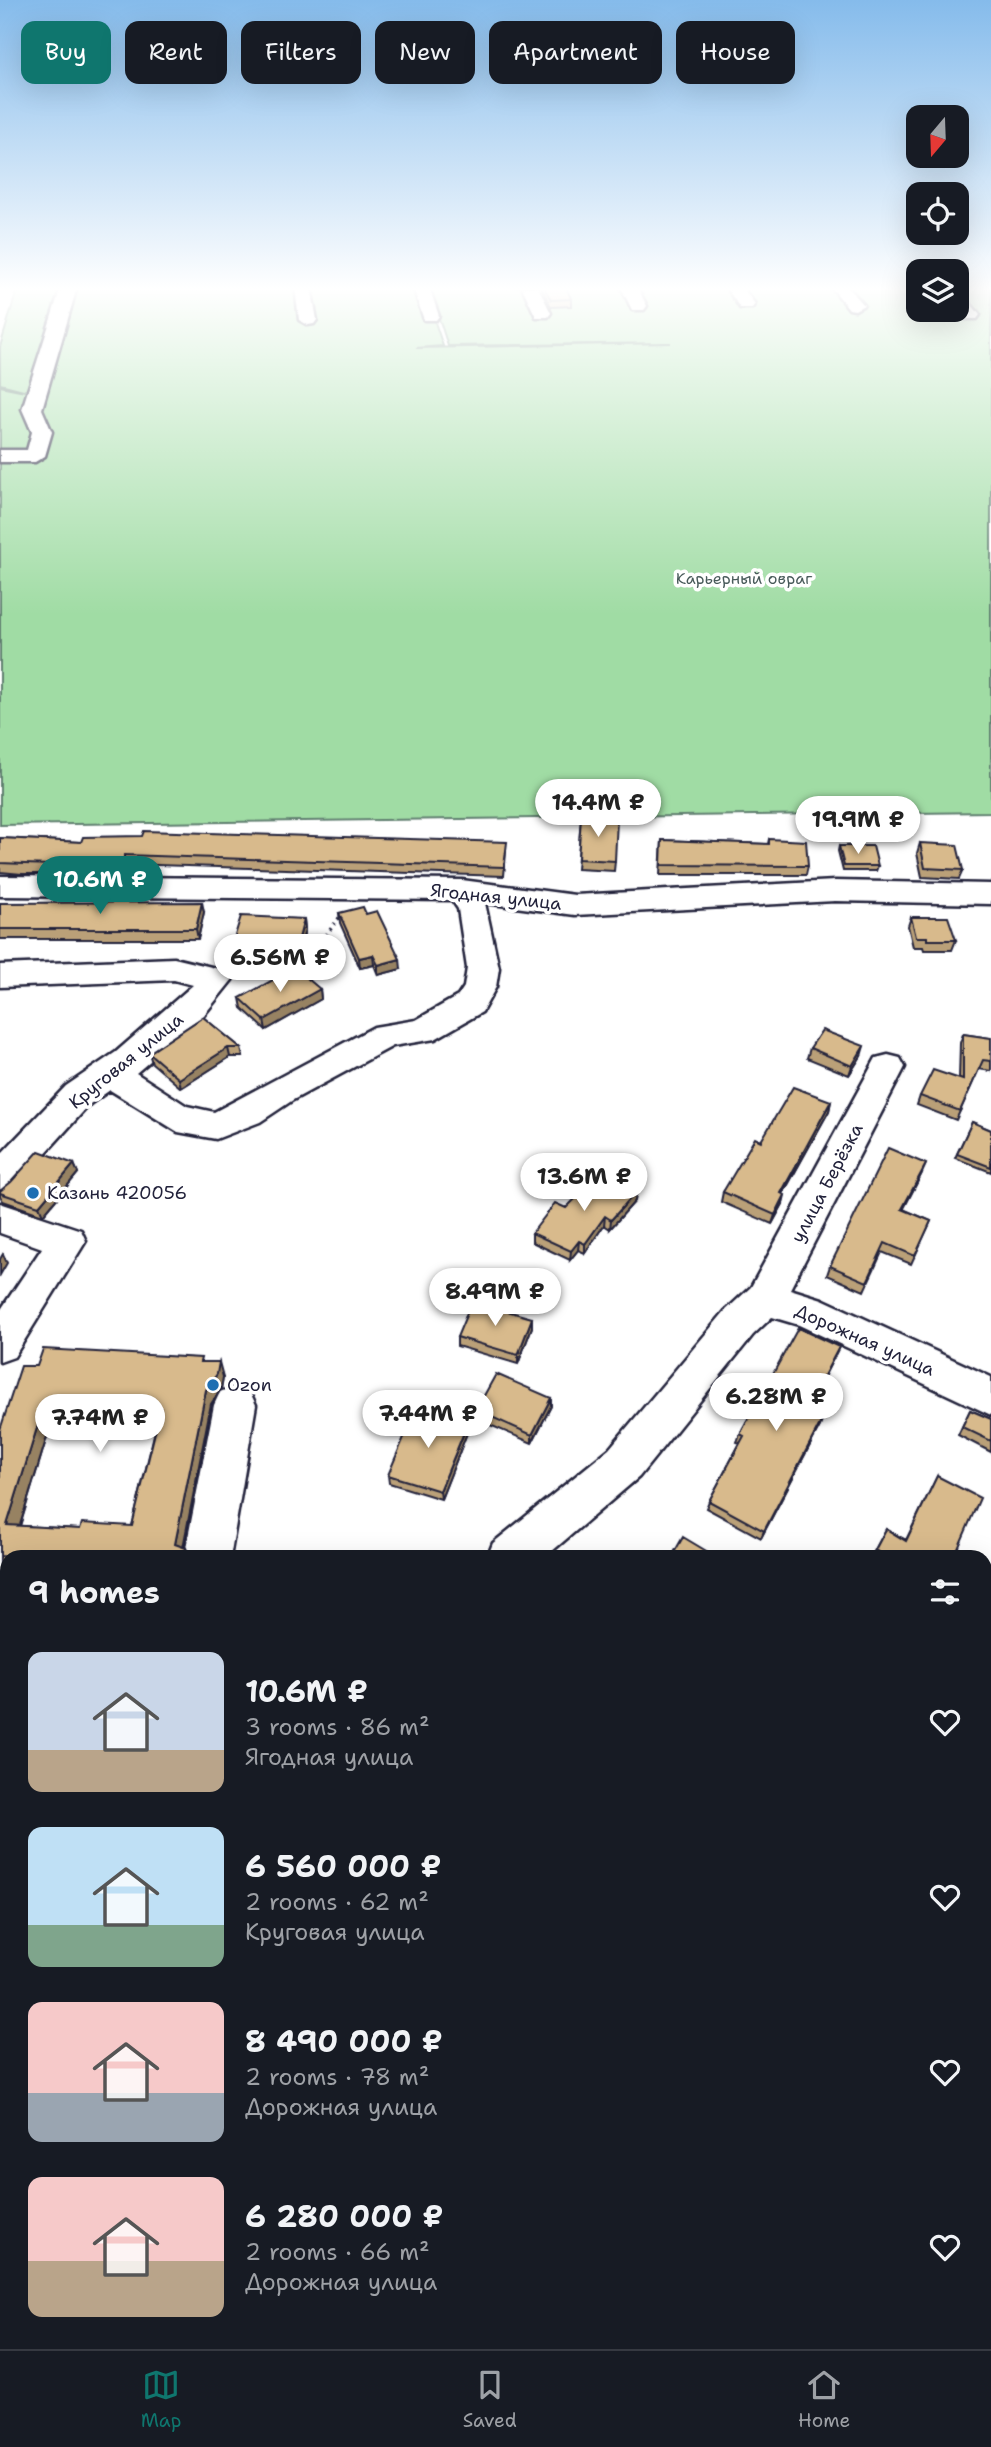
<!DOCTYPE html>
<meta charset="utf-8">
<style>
body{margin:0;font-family:"Shantell Sans",sans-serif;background:#20242c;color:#f1f3f6;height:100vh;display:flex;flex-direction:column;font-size:26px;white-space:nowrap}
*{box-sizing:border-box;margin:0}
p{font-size:23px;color:#9ea1a6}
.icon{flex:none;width:38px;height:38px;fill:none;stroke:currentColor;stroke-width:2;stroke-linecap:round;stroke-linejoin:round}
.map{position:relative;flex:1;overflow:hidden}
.sheet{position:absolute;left:0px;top:1550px;width:992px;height:800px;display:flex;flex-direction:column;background:#171b24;border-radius:21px 21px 0 0;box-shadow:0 7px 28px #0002}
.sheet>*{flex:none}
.banner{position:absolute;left:21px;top:21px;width:950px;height:63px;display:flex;gap:14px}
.needle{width:46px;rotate:199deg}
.tools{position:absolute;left:906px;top:105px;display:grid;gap:14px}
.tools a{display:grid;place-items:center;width:63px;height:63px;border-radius:14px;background:#171b24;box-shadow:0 7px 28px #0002;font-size:35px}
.price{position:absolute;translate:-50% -60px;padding:0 16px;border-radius:24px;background:#fff;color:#222;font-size:23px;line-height:46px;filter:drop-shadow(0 2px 4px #0008)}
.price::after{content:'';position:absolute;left:50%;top:42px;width:21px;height:16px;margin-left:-10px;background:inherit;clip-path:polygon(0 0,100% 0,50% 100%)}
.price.active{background:#0f766e;color:#fff}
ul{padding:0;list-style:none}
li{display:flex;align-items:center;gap:21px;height:175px;padding:0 28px}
li span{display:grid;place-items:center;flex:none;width:196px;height:140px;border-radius:14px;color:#555}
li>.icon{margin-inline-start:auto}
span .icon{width:84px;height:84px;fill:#fffc;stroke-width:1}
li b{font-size:30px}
h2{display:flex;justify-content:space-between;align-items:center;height:84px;padding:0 28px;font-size:30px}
.tag{padding:0 24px;border-radius:14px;background:#171b24;box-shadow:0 7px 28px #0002;font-size:24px;line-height:63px}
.tag.active{background:#0f766e;color:#fff}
.dock{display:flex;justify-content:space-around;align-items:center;height:98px;border-top:2px solid #363941;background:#171b24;font-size:19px;color:#9ea1a6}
.dock a{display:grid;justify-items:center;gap:4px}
.dock .active{color:#0f766e}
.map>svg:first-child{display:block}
.green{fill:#a0dca4;stroke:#617f70;stroke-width:2}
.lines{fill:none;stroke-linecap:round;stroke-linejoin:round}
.minor-casing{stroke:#22223b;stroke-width:5}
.path{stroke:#22223b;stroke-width:3.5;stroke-dasharray:2 4.5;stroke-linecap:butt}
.minor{fill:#fff;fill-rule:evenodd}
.wall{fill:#baa078;stroke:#22223b;stroke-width:2;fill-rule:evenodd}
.shaded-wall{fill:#978262;stroke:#22223b;stroke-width:2}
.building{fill:#d8ba8c;stroke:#22223b;stroke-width:2;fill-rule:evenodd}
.poi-dot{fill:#1f6fb2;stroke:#fff;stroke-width:2.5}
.labels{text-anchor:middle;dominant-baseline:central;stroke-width:7;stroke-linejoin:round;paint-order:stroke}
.far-park-label{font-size:16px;fill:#485a5a;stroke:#fff}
.street-label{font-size:18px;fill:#22223b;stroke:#fff}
.poi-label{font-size:18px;fill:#22223b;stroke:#fff;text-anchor:start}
</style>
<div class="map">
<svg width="991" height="2349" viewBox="0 0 991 2349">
<rect width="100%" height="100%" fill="#fff"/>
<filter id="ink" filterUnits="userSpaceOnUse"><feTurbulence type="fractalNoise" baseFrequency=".0143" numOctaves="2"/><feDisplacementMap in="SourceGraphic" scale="14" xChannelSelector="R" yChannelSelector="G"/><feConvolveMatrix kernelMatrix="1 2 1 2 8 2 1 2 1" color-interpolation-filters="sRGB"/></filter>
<g filter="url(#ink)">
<path class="green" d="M18 287H423L443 346 416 348 671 343 448 346 429 287H919V310H957V287H991V812L0 825V386L35 393 0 384V347Z
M7 1790V2343H985V2332L991 2336V2349H0V1791Z"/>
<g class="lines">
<defs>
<path id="minor" d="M61 287H77L42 409 52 432 45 456 35 462H0V450H27L32 432 22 409Z
M295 287H311L317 320 314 324 308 325 299 320Z
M413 287H429L439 316 436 320H424Z
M522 287H538L551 313 548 317H536Z
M621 287H637L647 306 644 310H632Z
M726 287H742L755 304 752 308H740Z
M831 287H848L864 305 855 310 849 309Z
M957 295C966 297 974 307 980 315L977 319H965L957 310Z
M0 876 462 880 575 895 835 881 991 884V904L835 901 575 915 485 903 499 968 496 987 482 1012 435 1039 393 1046 293 1100 260 1122 216 1139 178 1132 110 1090 90 1104 13 1189 0 1193V1155L66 1086 116 1052 193 985 174 980 0 987V965L174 958 228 971 233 979 204 1015 136 1073 187 1106 214 1112 374 1027 416 1020 458 996 464 987 467 968 458 909 452 900 0 896Z
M888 1055 900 1058 905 1067 790 1289 822 1299 991 1377V1415L799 1325 772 1317 753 1335 639 1477 544 1558H487L493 1543 609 1449 725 1311 751 1287 876 1058Z
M0 1203 81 1230 86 1241 14 1357 0 1362V1311L42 1248 0 1233Z
M235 1386 250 1392 256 1405 230 1558H184L214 1405 220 1392Z
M991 1582V1641L985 1643V1585Z
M7 1600V1646L0 1647V1601Z
M0 1676H7V1724H0Z
M985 2250 991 2253V2316L985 2313Z
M575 2343H638V2349H574Z"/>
</defs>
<use href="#minor" class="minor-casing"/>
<path class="path" d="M242 974 301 962 311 955 342 914"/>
<use href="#minor" class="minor"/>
</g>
<path class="wall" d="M541 287H566L571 299V306L551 307Z
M581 818 615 861 614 871 577 869Z
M0 838 81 842 506 852 504 876 126 864V869L54 871 53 874H22L0 872Z
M769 839 808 866 806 875H660L662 840 768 844Z
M920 843 963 870 959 879 922 877 917 853Z
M839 846 878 866 876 871H843L838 851Z
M0 903 204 912 198 939H0Z
M339 913 366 914 401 969 378 975 374 965 360 968 340 923Z
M911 917 956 940 952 950H924L923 947H913L908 926Z
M304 919 305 929 299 955 235 952 233 942Z
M320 989 321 999 266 1030 242 1008 240 998Z
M203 1017 241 1048 243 1057H230L181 1088 152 1063 149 1053Z
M963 1034 991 1038V1071L979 1069 956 1120 917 1105 920 1096 959 1079 960 1043Z
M810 1048 861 1056 849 1075 807 1058Z
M831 1101 829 1111 783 1194V1204L772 1224 721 1202 723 1192 761 1141Z
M972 1122 991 1130V1172L955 1158Z
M74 1164 78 1173 43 1215 3 1201 0 1196V1191Z
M922 1173 903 1209 931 1221 911 1264 882 1252 864 1291 827 1275 830 1266Z
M636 1192 635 1201 610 1229 604 1225 585 1253 578 1250 570 1260 532 1242V1233L566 1208Z
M532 1318V1327L518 1364 457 1346V1337Z
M835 1355 807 1410 823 1418 820 1426 761 1538 706 1508 709 1501 740 1443 737 1442 740 1434Z
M203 1362 223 1377 221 1389 211 1404 184 1547 186 1548 190 1558H7V1569L0 1568V1430L37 1366ZM53 1417 157 1422 132 1526 80 1529 20 1526Z
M551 1398V1406L532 1443 476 1419V1410Z
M970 1410 991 1419V1452L958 1435Z
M467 1433 441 1499 389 1483 388 1475Z
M937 1476 954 1558 871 1557 886 1529 906 1540Z
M991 1739V1896L985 1892V1755Z
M985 1934 991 1938V1995L985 1991Z"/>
<path class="shaded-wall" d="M51 862 54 871 53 874 50 865Z
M202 902 204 912 198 939 196 929Z
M304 919 305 929 299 955 297 946Z
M373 955 374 965 360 968 359 958Z
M400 959 401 969 378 975V965Z
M320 989 321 999 266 1030 264 1020Z
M864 1046 861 1056 849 1075 852 1066Z
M228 1048 230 1057 181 1088 179 1079Z
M831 1101 829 1111 778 1202 781 1193Z
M74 1164 78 1173 43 1215 39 1206Z
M926 1164 922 1173 899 1218 902 1209Z
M636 1192 635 1201 610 1229 611 1220Z
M785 1195 783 1204 772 1224 775 1215Z
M605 1216 604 1225 585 1253V1244Z
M579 1241 578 1250 570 1260 571 1251Z
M3 1254 7 1263 0 1275V1259Z
M532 1318V1327L518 1364V1355Z
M839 1347 835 1355 803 1418 806 1410Z
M219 1362 223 1377 221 1389 211 1404 181 1558 175 1544 206 1390Z
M551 1398V1406L532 1443V1435Z
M45 1402 53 1417 16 1538 7 1525Z
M823 1418 820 1426 761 1538 764 1531Z
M467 1425V1433L441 1499 440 1491Z
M186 1548 190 1558H184Z
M7 1965V1971L0 1975V1968Z
M7 2203V2222L1 2221Z"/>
<path class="building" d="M544 287H566L571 299 551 300Z
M581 818 617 819 615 861 578 859Z
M144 831 507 842 504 867 124 855V860L51 862 50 865 0 863V838L81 842 83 837 142 836Z
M769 839 806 841 808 866 661 865 662 840 769 844Z
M920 843 957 845 963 870 925 868Z
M839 846H873L878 866H844Z
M202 902 196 929H0V903Z
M363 907 366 914 377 911 400 959 378 965 373 955 359 958 339 913Z
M241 916 304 919 297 946 233 942Z
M911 917H948L956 940H927V937H916Z
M295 968 320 989 264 1020 240 998Z
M203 1017 241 1048H228L179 1079 149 1053Z
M822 1030 864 1046 852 1066 810 1048Z
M963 1034 991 1038V1061L983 1060 960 1111 920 1096 933 1070 963 1080Z
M793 1087 831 1101 781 1193 785 1195 775 1215 723 1192 755 1138 761 1141Z
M972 1122 991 1130V1167L957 1154Z
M888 1148 926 1164 902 1209 931 1221 915 1256 885 1243 867 1282 830 1266Z
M39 1151 74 1164 39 1206 0 1193V1191L11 1182Z
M600 1174 636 1192 611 1220 605 1216 585 1244 579 1241 571 1251 532 1233 555 1203 566 1208Z
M472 1301 532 1318 518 1355 457 1337Z
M798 1328 839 1347 806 1410 823 1418 764 1531 709 1501 744 1436 740 1434Z
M43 1349 201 1358 200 1362H219L217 1374 206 1390 175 1544 186 1548 184 1558H123L46 1552 45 1558 0 1556V1430L21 1366H37ZM45 1402 161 1408 132 1526 82 1523 80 1529 7 1525Z
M496 1374 551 1398 532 1435 476 1410Z
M416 1409 467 1425 440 1491 388 1475Z
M970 1410 991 1419V1441L962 1427Z
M937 1476 980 1498 954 1558H888L875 1550 886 1529 906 1541Z
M683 1537 718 1558H671Z
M991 1749V1888L985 1884V1791L989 1780 985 1778V1766Z
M7 1858V1965L0 1968V1861Z
M985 1934 991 1938V1987L987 1984 985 1988Z
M0 2160 7 2162V2203L1 2221Z
M881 2343H910L908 2349H889Z"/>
</g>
<linearGradient id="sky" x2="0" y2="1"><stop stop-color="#85bbeb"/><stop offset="0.47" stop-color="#fff"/><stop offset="1" stop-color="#fff" stop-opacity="0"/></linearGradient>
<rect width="991" height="615" fill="url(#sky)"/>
<g class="poi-dot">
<circle cx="33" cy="1193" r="7"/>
<circle cx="213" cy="1385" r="7"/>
</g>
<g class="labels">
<g class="far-park-label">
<text x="744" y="578">Карьерный овраг</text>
</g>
<g class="street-label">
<text transform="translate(496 897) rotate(6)">Ягодная улица</text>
<text transform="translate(126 1061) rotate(-39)">Круговая улица</text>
<text transform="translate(827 1183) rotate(-62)">улица Берёзка</text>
<text transform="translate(865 1340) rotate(24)">Дорожная улица</text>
</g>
<g class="poi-label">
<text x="47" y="1193">Казань 420056</text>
<text x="227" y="1385">Ozon</text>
</g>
</g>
</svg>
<div class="tools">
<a><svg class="needle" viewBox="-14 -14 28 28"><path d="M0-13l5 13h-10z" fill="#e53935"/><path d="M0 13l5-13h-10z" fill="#9ea1a6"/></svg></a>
<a><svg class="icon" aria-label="locate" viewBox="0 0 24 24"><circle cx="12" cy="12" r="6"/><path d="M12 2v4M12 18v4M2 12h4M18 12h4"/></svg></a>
<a><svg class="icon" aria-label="layers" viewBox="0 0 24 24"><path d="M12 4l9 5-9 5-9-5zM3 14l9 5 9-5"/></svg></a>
</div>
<b class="price" style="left:598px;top:839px">14.4M ₽</b>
<b class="price" style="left:858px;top:856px">19.9M ₽</b>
<b class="price active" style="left:100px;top:916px">10.6M ₽</b>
<b class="price" style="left:280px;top:994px">6.56M ₽</b>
<b class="price" style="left:584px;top:1213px">13.6M ₽</b>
<b class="price" style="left:495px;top:1328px">8.49M ₽</b>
<b class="price" style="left:776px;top:1433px">6.28M ₽</b>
<b class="price" style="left:428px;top:1450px">7.44M ₽</b>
<b class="price" style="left:100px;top:1454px">7.74M ₽</b>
<div class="banner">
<a class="tag active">Buy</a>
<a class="tag">Rent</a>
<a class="tag">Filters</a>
<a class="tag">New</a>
<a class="tag">Apartment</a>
<a class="tag">House</a>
</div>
<section class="sheet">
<h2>9 homes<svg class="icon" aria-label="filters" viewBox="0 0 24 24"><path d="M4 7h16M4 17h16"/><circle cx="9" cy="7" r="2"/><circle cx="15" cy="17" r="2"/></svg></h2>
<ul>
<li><span style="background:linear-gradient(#c9d6e8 70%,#b9a48a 0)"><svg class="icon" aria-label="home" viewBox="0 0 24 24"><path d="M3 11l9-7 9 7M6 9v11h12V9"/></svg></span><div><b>10.6M ₽</b><p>3 rooms · 86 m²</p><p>Ягодная улица</p></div><svg class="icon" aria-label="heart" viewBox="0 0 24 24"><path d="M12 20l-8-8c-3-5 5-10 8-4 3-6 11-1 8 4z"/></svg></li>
<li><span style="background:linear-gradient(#bfe0f5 70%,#7fa58c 0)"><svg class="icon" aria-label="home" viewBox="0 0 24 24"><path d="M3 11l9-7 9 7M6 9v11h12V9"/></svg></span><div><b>6 560 000 ₽</b><p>2 rooms · 62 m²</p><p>Круговая улица</p></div><svg class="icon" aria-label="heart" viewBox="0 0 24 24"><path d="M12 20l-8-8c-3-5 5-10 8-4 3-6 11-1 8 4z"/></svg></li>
<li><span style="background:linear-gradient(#f6c9c9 65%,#9aa5b1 0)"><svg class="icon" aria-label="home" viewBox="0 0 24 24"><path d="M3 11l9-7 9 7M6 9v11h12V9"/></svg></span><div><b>8 490 000 ₽</b><p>2 rooms · 78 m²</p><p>Дорожная улица</p></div><svg class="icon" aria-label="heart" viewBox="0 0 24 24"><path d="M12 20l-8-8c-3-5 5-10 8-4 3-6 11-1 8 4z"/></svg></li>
<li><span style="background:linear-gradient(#f6c9c9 60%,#b9a48a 0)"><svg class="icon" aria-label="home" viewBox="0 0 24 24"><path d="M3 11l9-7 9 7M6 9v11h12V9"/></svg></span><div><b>6 280 000 ₽</b><p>2 rooms · 66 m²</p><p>Дорожная улица</p></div><svg class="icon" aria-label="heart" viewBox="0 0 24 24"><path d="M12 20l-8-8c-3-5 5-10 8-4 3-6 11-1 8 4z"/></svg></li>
</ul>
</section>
</div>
<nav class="dock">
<a class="active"><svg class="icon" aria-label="map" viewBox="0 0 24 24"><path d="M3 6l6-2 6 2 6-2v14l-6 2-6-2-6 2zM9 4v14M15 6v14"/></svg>Map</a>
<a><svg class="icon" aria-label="saved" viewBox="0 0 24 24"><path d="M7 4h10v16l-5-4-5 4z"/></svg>Saved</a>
<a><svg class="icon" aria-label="home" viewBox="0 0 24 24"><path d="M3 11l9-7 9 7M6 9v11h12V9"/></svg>Home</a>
</nav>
